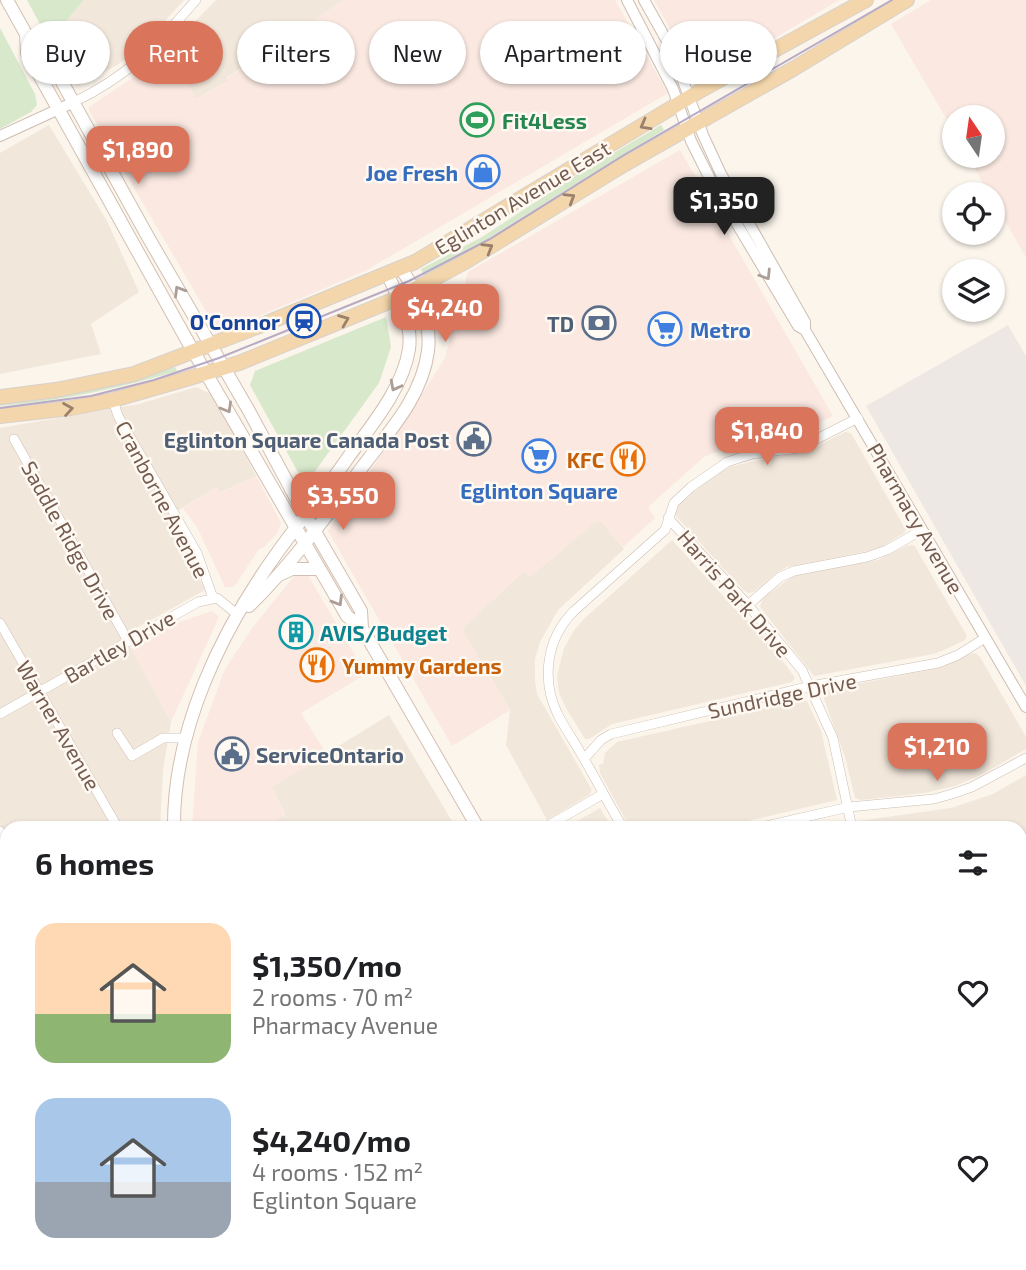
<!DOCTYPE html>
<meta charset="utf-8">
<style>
body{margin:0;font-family:"Exo 2",sans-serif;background:#f6f6f6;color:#202124;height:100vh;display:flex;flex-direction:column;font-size:26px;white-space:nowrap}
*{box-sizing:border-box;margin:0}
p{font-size:23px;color:#757577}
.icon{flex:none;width:38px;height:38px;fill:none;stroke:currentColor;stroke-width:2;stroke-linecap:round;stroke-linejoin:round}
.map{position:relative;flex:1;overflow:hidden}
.sheet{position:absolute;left:0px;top:821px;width:1027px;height:450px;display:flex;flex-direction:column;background:#fff;border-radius:21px 21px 0 0;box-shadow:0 2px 5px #0004}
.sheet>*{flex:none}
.top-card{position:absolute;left:21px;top:21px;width:985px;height:63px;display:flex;gap:14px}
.needle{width:46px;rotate:347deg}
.controls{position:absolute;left:942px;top:105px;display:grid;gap:14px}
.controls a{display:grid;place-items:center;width:63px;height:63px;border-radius:50%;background:#fff;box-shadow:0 2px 5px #0004;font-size:35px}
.price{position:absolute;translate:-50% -60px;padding:0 16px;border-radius:14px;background:#da755c;color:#fff;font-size:23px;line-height:46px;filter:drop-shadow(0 2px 4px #0008)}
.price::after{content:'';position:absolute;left:50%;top:42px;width:21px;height:16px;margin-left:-10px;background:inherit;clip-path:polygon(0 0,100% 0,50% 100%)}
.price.current{background:#222;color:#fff}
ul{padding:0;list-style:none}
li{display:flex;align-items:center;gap:21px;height:175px;padding:0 35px}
li span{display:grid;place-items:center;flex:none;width:196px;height:140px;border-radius:21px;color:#555}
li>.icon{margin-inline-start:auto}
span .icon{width:84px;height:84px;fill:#fffc;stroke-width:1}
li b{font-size:30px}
h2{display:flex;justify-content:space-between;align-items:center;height:84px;padding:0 35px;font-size:30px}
.pill{padding:0 24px;border-radius:32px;background:#fff;box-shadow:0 2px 5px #0004;font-size:24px;line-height:63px}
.pill.current{background:#da755c;color:#fff}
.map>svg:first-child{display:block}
.residential{fill:#f2e7db}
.commercial{fill:#fae8e1}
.industrial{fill:#ede8e4}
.green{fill:#d8e8cb}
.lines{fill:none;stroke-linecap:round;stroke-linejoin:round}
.minor-casing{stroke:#cdbdb2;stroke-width:10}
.tertiary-casing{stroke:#cdbdb2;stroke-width:12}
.secondary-casing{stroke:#d2bfb2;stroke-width:14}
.primary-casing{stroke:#d8d1ce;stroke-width:16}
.minor{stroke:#fff;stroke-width:9}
.tertiary{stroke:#fff;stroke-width:10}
.secondary{stroke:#fff;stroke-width:12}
.primary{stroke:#f3d6ab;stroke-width:14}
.tram{stroke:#b8aac5;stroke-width:2}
.oneway{stroke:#9b816b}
.oneway2{stroke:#ac9d96}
.labels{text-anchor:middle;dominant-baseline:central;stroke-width:5;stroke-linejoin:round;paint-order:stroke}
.leisure-label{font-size:21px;font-weight:bold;fill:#27864d;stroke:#fef9f2;text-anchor:start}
.shop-label{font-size:21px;font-weight:bold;fill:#366cbe;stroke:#fef9f2;text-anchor:end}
.street-label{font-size:21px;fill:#755c50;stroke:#fef9f2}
.transit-label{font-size:21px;font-weight:bold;fill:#164399;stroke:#fef9f2;text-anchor:end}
.service-label{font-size:21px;font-weight:bold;fill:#4e5e75;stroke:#fef9f2;text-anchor:end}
.food-label{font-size:21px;font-weight:bold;fill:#c56008;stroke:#fef9f2;text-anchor:end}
.culture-label{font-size:21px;font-weight:bold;fill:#0d838f;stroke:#fef9f2;text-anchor:start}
</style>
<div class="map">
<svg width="1026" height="1270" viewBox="0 0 1026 1270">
<rect width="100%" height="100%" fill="#fbf5ec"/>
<path class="residential" d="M84 0H184L144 44 117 65 78 86 49 41Z
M216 0H343L278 47 227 77 228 81 196 99 167 50Z
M49 125 107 221 139 292 91 324 101 354 0 374V153Z
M196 387 213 395 256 476 219 493 217 487 167 517 180 538 205 590 124 635 171 722 163 770 160 828H7V1024L0 1014V428L139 404Z
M845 432 851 433 906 530 904 533 883 546 864 552 787 567 776 573 754 592 748 593 743 590 675 515 677 507 697 489 713 476 729 467 811 449Z
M595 522H602L624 549 558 610 540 642 535 659V681L537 694 592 790 589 795 547 820 506 745 510 710 462 629 524 571 530 577Z
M672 540 737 611 765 636 795 678 792 682 612 724 589 739H585L566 708 559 693 557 676 564 648 575 629 584 619Z
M914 545 967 636 965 640 944 650 933 654 814 676 760 607 763 598 793 576 878 560 906 546Z
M972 653 977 654 980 657 1026 737V749L981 775 955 786 925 793 861 800 855 798 845 757 824 699 827 690 943 667Z
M802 700 807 701 821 731 837 800 718 828H630L600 773 599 765 603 764 605 753 617 742Z
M389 715 456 828H262L285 814 272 787Z
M1026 775V893L1020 896V828H859L858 821 951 808 993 794Z
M600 808 612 828H565Z
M1026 912V987L1020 978V913Z
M1020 998 1026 1005V1146L1020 1144Z
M285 1264H368L357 1270H288Z"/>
<path class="commercial" d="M343 0H615L668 93 365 271 219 333 89 111V107L149 67 167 50 197 99 228 81 227 78 278 47Z
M654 0H839L758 48 710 71 692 68Z
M931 0H1026V257L992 199V194H990L967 156H992V117H954V132L891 24Z
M680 150 833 416 798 432 752 440 705 456 648 507 655 518 623 547 602 522H595L530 577 524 571 462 629 510 710 452 746 328 531 406 420 445 358 468 272Z
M256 476 281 523 277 533 264 547 259 549 236 584 233 587H225L198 529 183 508 217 487 220 493Z
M306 572 366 674 301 713 327 755 272 787 285 815 262 828H192L198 742 225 669 253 627 296 574Z
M212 611 219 617 171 722 131 649 177 623Z"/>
<path class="industrial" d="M1008 325 1026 356V686L866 406Z
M0 1014 7 1024V1264H202L203 1270H0Z"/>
<path class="green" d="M27 0H84L49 41Z
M0 28 35 94 37 105 31 112 0 129Z
M661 125 664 130 485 240 486 243 424 276 421 269 482 237 578 174Z
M386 317 391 347 379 383 305 485 250 385 255 371Z
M175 367 177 371C120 388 62 401 0 406V402L139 378Z
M1020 1166 1026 1168V1225L1020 1228Z
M1026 1228V1270H954L951 1264 940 1270H754L750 1264H1020V1230Z
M368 1264H713L717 1270H357Z"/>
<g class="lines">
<defs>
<path id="minor" d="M72 103C129 76 156 46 196 0
M113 400 118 416 197 553 213 598
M14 439 128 641
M668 518 748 605 802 670 833 738 852 828
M748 605 780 577 794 571 867 557 887 550 922 530
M0 623 118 828
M0 714 198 602 217 598 238 615
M117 733 132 756 163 738H186
M584 759 601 740 611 734 811 686 938 663 958 655 985 638
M544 828 603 794
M623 828C608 803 595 777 580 752 573 740 565 728 558 715 541 680 546 639 574 611L665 530 674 503 691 487 727 462 752 454 799 448 858 418
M757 828 849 807 934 799 952 794 972 787 1026 758
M0 831 7 843
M1020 902 1026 899
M0 950 7 946
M1020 987 1026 996
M1020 1153 1026 1156
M74 1270 86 1264"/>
<path id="tertiary" d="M627 0 673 89 691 141 710 179 798 326 805 330 1026 707
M644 0 671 48 703 135 721 174 805 322V330
M0 136 72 103"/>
<path id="secondary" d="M7 0 26 34 41 44 148 237 249 411 299 504 361 611 362 628
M26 34 27 53 188 342 347 616 362 628 478 828
M291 490 311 492 325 490
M279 575 292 569H319
M249 606C291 565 326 517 360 470 387 434 422 398 428 351 432 320 417 293 401 268
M174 828C173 730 221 631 277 553 300 521 325 491 347 459 370 427 403 389 409 349 413 322 397 296 387 273
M219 1264 220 1270
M732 1264 736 1270"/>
<path id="primary" d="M0 397 56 390 134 374 267 323 415 262 703 89 866 0
M0 416 71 408 113 400 186 379 239 363 398 298 465 262 625 164 793 69 907 0"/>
</defs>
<use href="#minor" class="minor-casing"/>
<use href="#tertiary" class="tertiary-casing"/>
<use href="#secondary" class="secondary-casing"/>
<use href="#primary" class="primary-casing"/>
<use href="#minor" class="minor"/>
<use href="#tertiary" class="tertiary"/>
<use href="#secondary" class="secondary"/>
<use href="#primary" class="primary"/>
<path class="tram" d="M0 408 91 396 154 380 219 358 409 281 490 239 624 155 892 0"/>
</g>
<defs><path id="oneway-chevron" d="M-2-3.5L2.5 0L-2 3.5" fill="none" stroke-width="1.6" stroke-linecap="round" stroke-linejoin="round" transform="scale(1.75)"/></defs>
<g class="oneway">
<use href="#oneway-chevron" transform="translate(645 125) rotate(151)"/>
<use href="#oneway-chevron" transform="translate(570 198) rotate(-32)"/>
<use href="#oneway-chevron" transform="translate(488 248) rotate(-31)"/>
<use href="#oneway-chevron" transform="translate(344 320) rotate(-22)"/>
<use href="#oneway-chevron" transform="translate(68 409) rotate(-9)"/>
</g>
<g class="oneway2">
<use href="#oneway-chevron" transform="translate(766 275) rotate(58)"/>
<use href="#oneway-chevron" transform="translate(179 291) rotate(-121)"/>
<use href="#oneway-chevron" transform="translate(395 386) rotate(118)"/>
<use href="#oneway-chevron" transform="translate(227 408) rotate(60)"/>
<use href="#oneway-chevron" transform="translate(338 601) rotate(59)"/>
</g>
<defs>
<symbol id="stadium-ring" viewBox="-11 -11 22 22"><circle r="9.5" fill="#fef9f2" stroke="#2e9e5b" stroke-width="1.5"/><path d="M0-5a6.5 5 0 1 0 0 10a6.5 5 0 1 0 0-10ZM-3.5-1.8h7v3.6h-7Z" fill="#2e9e5b"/></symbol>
<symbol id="shop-ring" viewBox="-11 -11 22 22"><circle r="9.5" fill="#fef9f2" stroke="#3f7fe0" stroke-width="1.5"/><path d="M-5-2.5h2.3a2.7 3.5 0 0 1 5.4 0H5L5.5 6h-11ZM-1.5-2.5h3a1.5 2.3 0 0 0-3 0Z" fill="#3f7fe0"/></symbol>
<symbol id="station-ring" viewBox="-11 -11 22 22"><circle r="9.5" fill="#fef9f2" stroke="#1a4fb4" stroke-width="1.5"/><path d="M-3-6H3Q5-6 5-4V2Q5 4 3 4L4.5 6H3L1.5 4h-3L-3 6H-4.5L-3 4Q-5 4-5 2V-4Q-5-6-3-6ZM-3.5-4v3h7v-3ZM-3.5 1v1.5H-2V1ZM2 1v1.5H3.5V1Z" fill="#1a4fb4"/></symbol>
<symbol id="bank-ring" viewBox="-11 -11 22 22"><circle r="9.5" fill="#fef9f2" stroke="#5c6f8a" stroke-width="1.5"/><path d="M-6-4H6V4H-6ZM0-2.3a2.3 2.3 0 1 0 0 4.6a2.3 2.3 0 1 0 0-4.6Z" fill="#5c6f8a"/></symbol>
<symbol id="supermarket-ring" viewBox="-11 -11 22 22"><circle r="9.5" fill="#fef9f2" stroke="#3f7fe0" stroke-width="1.5"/><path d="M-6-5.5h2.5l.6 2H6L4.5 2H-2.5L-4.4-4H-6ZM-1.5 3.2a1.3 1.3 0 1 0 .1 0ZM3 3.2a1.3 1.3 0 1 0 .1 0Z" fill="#3f7fe0"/></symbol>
<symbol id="civic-ring" viewBox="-11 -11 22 22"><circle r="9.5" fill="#fef9f2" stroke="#5c6f8a" stroke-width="1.5"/><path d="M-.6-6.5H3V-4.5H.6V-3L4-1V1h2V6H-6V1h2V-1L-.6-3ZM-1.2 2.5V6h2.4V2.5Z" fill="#5c6f8a"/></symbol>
<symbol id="restaurant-ring" viewBox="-11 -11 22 22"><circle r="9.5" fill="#fef9f2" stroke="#e8710a" stroke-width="1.5"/><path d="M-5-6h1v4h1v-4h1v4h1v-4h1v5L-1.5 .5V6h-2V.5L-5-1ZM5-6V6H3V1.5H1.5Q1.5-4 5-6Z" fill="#e8710a"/></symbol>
<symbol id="building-ring" viewBox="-11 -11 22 22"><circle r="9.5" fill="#fef9f2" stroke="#0f9aa8" stroke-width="1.5"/><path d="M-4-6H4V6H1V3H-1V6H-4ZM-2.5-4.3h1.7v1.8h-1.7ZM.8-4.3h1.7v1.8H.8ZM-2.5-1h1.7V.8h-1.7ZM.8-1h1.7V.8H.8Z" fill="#0f9aa8"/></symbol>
</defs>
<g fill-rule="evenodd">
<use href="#stadium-ring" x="458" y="101" width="38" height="38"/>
<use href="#shop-ring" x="464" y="153" width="38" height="38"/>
<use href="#station-ring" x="285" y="302" width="38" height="38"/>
<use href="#bank-ring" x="580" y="304" width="38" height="38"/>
<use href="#supermarket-ring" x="646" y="310" width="38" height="38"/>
<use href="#civic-ring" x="455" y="420" width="38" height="38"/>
<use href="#supermarket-ring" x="520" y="437" width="38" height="38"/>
<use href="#restaurant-ring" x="609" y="440" width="38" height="38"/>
<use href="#building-ring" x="277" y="613" width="38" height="38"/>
<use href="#restaurant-ring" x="298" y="646" width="38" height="38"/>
<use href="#civic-ring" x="213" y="735" width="38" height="38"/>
</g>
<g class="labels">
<g class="leisure-label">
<text x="502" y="120">Fit4Less</text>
</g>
<g class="shop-label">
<text x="458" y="172">Joe Fresh</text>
<text x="690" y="329" text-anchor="start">Metro</text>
<text x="539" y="490" text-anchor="middle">Eglinton Square</text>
</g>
<g class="street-label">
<text transform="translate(522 197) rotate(-31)">Eglinton Avenue East</text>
<text transform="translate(163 499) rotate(62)">Cranborne Avenue</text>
<text transform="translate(916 518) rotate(60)">Pharmacy Avenue</text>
<text transform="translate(71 540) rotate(61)">Saddle Ridge Drive</text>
<text transform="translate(735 593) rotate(49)">Harris Park Drive</text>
<text transform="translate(119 646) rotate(-30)">Bartley Drive</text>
<text transform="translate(782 695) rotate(-12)">Sundridge Drive</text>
<text transform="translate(59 725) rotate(60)">Warner Avenue</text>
</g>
<g class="transit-label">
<text x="280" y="321">O'Connor</text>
</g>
<g class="service-label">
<text x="574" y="323">TD</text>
<text x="449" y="439">Eglinton Square Canada Post</text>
<text x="256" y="754" text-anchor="start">ServiceOntario</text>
</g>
<g class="food-label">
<text x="604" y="459">KFC</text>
<text x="342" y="665" text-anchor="start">Yummy Gardens</text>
</g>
<g class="culture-label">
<text x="320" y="632">AVIS/Budget</text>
</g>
</g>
</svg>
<div class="controls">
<a><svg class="needle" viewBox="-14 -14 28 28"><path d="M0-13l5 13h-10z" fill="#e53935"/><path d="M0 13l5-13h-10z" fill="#757577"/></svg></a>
<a><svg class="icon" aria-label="locate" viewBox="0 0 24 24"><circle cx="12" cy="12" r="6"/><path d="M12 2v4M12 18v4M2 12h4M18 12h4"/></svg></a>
<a><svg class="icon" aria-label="layers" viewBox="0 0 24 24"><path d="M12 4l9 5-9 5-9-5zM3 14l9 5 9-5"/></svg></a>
</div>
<b class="price" style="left:138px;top:186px">$1,890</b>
<b class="price current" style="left:724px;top:237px">$1,350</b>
<b class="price" style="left:445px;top:344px">$4,240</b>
<b class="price" style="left:767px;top:467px">$1,840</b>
<b class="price" style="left:343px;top:532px">$3,550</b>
<b class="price" style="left:937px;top:783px">$1,210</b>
<div class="top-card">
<a class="pill">Buy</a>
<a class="pill current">Rent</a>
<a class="pill">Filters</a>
<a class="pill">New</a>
<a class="pill">Apartment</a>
<a class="pill">House</a>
</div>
<section class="sheet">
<h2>6 homes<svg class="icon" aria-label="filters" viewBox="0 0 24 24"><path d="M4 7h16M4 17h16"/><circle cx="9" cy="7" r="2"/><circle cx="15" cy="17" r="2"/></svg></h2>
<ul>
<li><span style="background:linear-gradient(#ffd9b3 65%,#8fb573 0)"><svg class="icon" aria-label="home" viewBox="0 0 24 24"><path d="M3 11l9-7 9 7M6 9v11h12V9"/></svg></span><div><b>$1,350/mo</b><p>2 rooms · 70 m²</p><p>Pharmacy Avenue</p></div><svg class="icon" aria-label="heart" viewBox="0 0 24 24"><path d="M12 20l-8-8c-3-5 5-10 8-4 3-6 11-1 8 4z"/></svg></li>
<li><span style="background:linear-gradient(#a9c7e8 60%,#9aa5b1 0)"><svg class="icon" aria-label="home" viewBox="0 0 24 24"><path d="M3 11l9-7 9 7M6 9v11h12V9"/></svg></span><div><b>$4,240/mo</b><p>4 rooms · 152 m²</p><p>Eglinton Square</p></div><svg class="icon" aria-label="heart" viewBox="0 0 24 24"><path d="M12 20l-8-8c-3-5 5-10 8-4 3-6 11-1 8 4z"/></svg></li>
</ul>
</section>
</div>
